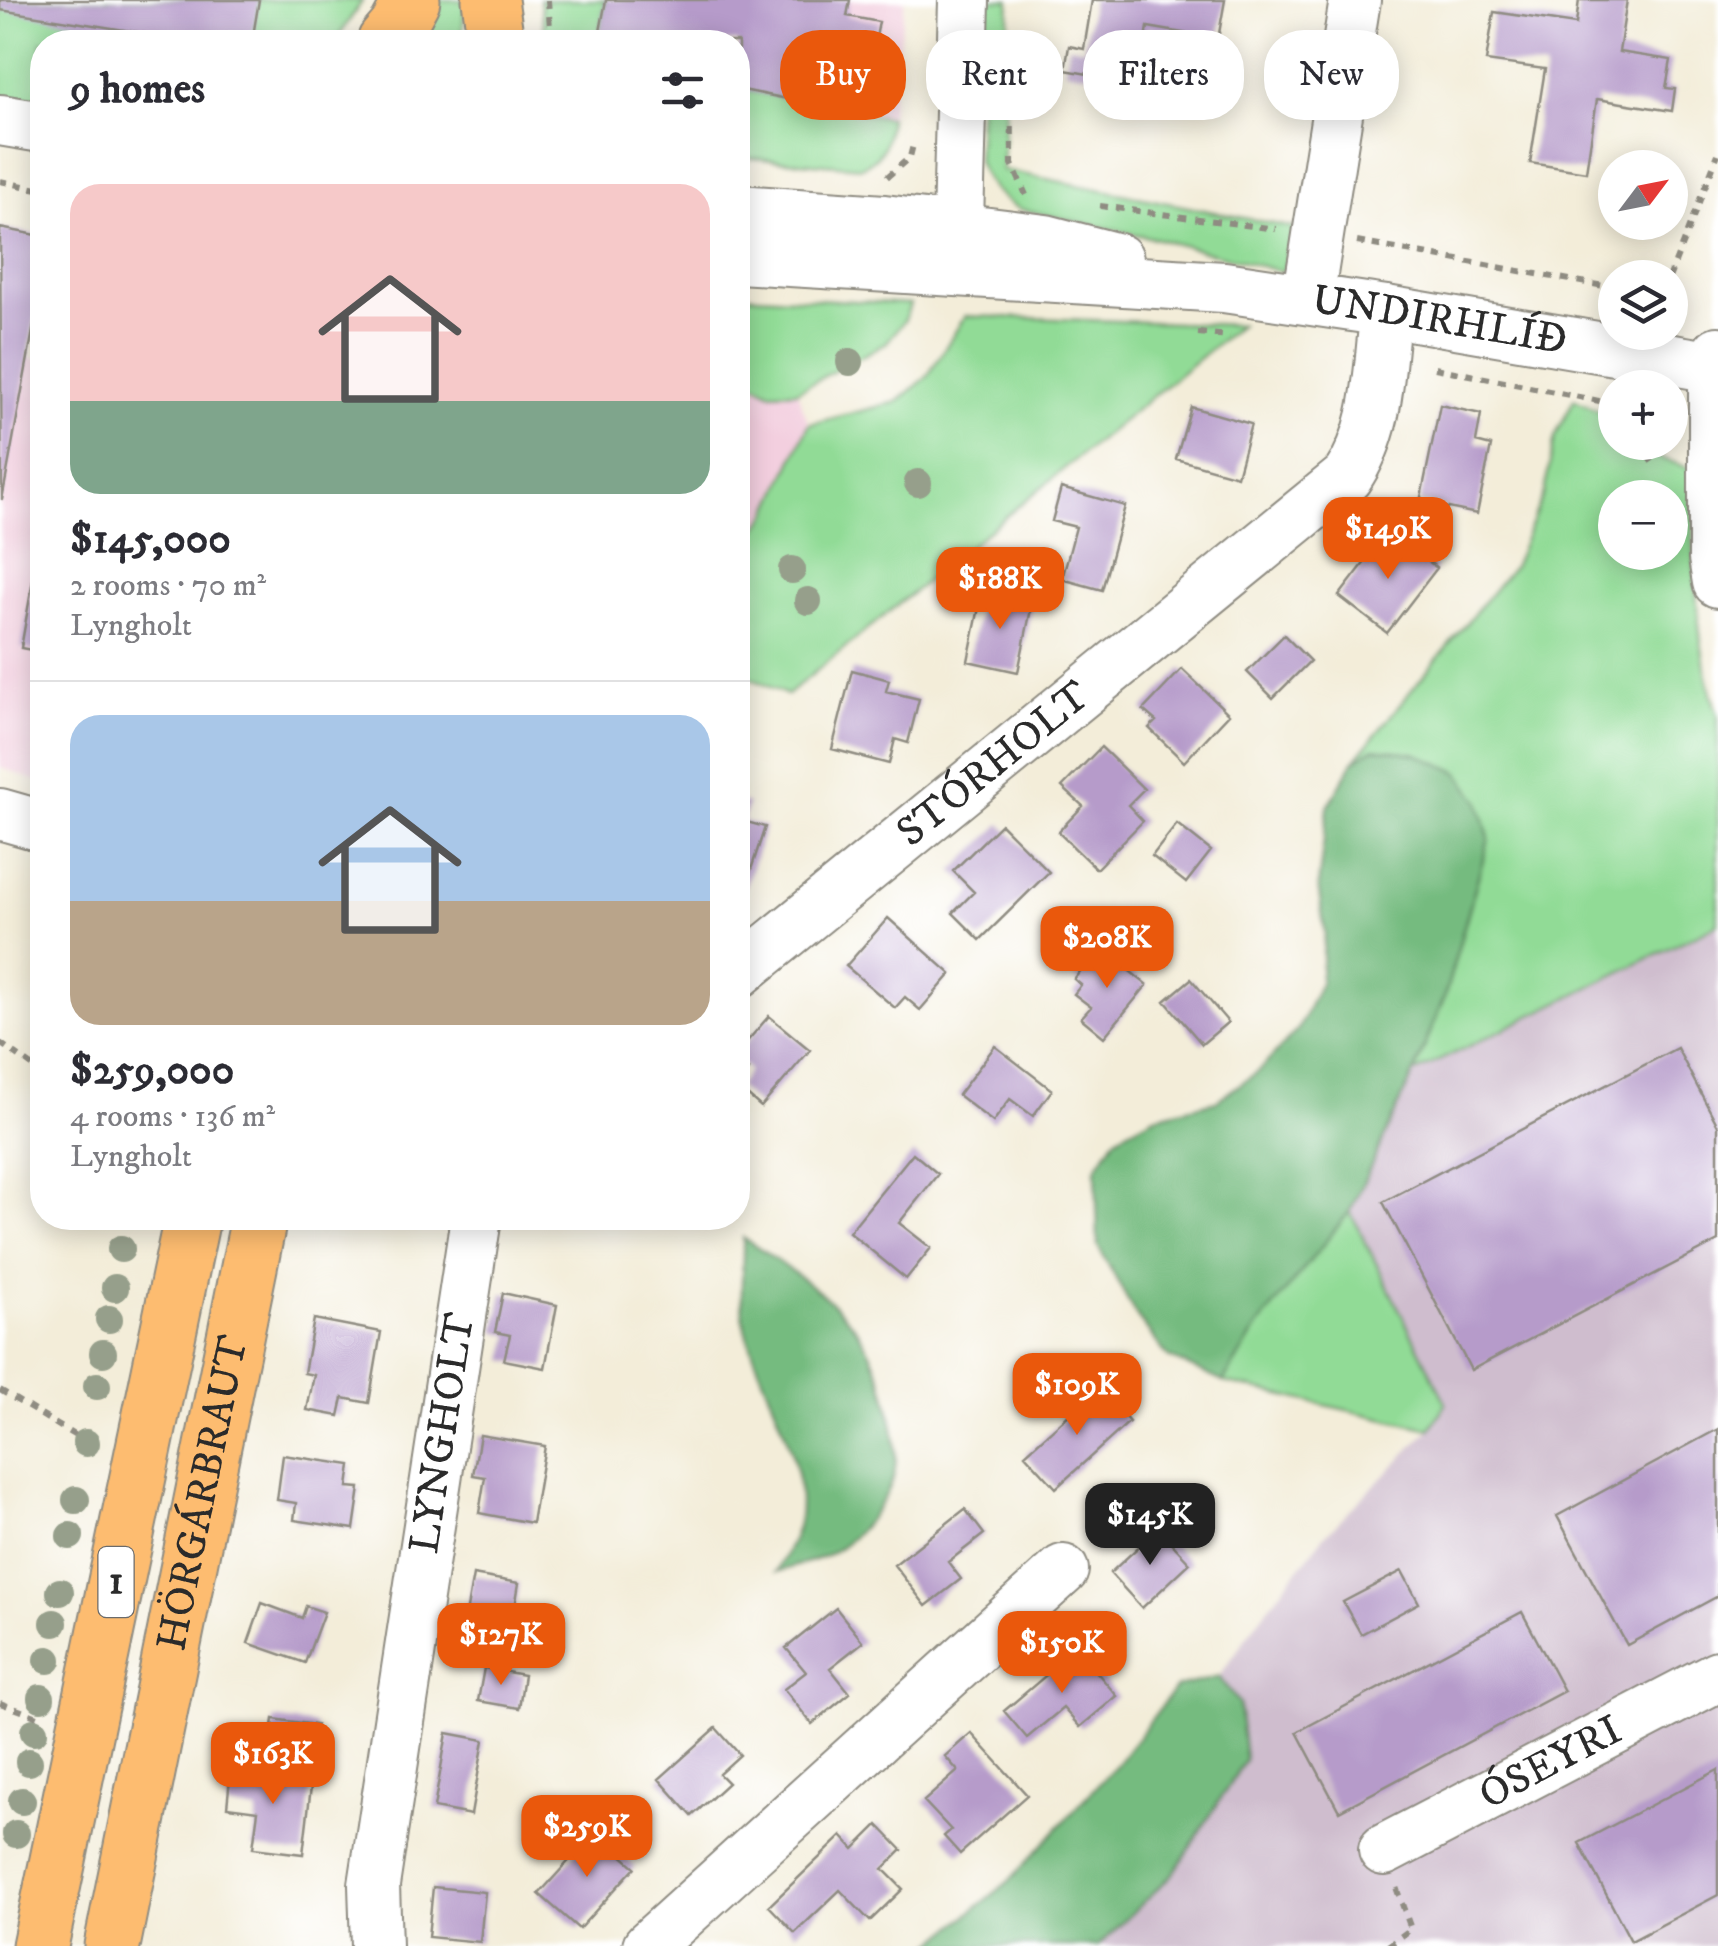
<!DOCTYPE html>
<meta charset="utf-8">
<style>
body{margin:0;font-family:"IM FELL DW Pica",serif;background:#f2f2f3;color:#2b2b33;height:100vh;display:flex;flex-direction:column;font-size:38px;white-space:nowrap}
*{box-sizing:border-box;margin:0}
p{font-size:32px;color:#7c7c81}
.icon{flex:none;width:55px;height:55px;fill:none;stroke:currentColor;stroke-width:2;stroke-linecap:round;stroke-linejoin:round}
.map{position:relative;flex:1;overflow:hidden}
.drawer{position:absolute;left:30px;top:30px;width:720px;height:1200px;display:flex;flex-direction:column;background:#fff;border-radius:40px;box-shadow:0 5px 25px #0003}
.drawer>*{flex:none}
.top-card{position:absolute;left:780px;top:30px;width:788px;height:90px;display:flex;gap:20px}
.needle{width:65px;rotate:58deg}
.tools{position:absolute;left:1598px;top:150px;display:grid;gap:20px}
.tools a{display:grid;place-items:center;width:90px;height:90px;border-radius:50%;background:#fff;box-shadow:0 5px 25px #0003;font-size:50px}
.price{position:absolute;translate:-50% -85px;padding:0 22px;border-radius:20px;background:#ea580c;color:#fff;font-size:32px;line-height:65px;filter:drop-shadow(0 2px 5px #0008)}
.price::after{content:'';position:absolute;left:50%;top:60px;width:30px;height:22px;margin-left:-15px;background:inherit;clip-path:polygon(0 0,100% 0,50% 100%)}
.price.selected{background:#222;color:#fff}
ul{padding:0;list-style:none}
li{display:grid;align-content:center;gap:20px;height:530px;padding:0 40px}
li+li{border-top:2px solid #e1e1e2}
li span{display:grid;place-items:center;height:310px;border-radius:30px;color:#555}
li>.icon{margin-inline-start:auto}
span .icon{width:180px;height:180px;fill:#fffc;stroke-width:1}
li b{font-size:42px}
h2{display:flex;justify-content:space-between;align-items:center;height:120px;padding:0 40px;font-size:42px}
.pill{padding:0 35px;border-radius:40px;background:#fff;box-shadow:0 5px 25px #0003;font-size:35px;line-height:90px}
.pill.selected{background:#ea580c;color:#fff}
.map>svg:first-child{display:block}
.built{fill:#f3cfdf}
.industrial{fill:#cfbdce}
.green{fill:#91db96;stroke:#5e8360;stroke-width:2.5;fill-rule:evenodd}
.forest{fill:#74bb7f;stroke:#507355;stroke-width:2.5}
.building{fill:#b69bca}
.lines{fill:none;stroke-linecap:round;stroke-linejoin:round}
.minor-casing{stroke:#8f8c82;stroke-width:54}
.highway-casing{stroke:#8f8c82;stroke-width:59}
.path{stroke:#8f8c82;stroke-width:6;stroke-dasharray:8 8;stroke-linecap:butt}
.minor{stroke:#fff;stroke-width:50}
.highway{stroke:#fdbc70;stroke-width:55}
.tree{fill:#969f8b}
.labels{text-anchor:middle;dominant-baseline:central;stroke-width:10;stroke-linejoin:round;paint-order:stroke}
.shield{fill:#fff;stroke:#6b6b6b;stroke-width:2.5}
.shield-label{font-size:40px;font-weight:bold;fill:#2b2b2b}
.street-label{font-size:42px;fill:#2b2b2b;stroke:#fff}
</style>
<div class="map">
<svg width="1718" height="1946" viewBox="0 0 1718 1946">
<rect width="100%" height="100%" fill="#fff"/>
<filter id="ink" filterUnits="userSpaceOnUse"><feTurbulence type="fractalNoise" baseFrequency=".01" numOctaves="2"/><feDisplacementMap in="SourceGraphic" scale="20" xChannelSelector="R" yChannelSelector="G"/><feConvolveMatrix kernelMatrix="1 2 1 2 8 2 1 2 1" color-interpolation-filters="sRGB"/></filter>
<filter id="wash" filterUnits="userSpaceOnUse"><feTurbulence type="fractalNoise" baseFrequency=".0048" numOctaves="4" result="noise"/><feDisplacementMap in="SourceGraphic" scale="40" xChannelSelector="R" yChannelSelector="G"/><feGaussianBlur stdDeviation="2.25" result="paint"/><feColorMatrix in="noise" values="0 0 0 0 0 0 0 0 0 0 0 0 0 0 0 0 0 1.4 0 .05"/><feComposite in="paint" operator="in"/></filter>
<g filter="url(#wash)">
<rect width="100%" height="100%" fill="#f3edd9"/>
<path class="built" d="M606 0H905L889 118 738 89V42H598Z
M0 353 42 360V783L0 767Z
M738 375 771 392 797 391 809 424 768 514 738 554Z"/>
<path class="industrial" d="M1718 924V1946H1098L1174 1873 1239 1704 1219 1677 1259 1619 1325 1535 1430 1429 1446 1403 1350 1211 1414 1073Z"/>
<path class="green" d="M0 0H363L335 42H42V115L0 105Z
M433 0H465L462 42 423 38Z
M540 0H606L598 42H546Z
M985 0H1010L1002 170 1294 228 1283 272 1162 240 1019 209C997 196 987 185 977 161Z
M738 89 889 118C886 142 885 157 861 167L738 157Z
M738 295 910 304 905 320 886 343 797 391 771 392 738 375Z
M965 316 1240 325 787 695 738 672V554L768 514 809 424 897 402 927 377Z
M1574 399 1615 419V442L1639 443 1649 454 1692 469C1694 542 1693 648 1718 715V924L1414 1073 1444 998 1489 838 1417 754 1374 748 1353 762 1514 565 1544 493 1555 437ZM1615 498H1670V552H1615Z
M1350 1211 1446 1403 1430 1429 1223 1382 1258 1326Z"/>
<path class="forest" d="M1374 748 1417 754 1458 772 1479 801 1489 838 1444 998 1414 1073 1350 1211 1258 1326 1223 1382 1168 1357 1137 1317 1098 1246 1096 1168 1116 1137 1155 1116 1216 1101 1259 1071 1299 1028 1320 983 1325 933 1318 886 1328 807 1353 762Z
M743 1238C780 1263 822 1289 851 1323 870 1346 883 1378 889 1406 893 1427 899 1453 894 1475 887 1503 853 1543 827 1555 811 1562 793 1567 776 1572 783 1559 791 1545 796 1530 815 1470 761 1387 746 1331 738 1302 744 1267 743 1238Z
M1219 1677 1239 1704 1245 1760 1174 1873 1098 1946H930L1008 1882 1118 1763 1176 1687Z"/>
<g id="blocks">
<path class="building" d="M0 0H259L252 42H199L0 10Z
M606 0H850L847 16 879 22 861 114 738 89V42H598Z
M1092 0H1225L1218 39 1148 27 1139 83 1065 70 1069 46 1084 49Z
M1579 0H1627L1619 52 1671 60 1666 88 1675 89 1672 111 1597 99 1586 172 1530 163 1545 69 1486 61 1494 12 1576 24Z
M0 228 42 236V281L2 500Z
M1440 405 1481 414 1476 442 1491 446 1477 514 1420 502Z
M1191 407 1251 424 1237 476 1176 459Z
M1061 488 1125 506 1102 590 1062 579 1076 527 1052 521Z
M1389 531 1437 568 1387 633 1339 596Z
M34 574 42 576V652L21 648Z
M982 593 1032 604 1018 672 968 661Z
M1284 635 1310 661 1273 698 1247 672Z
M1182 669 1229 714 1184 762 1149 728 1156 721 1143 710Z
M852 670 889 680 886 691 919 699 908 743 895 739 889 764 832 749Z
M1101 747 1144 789 1128 805 1143 821 1096 869 1058 832 1083 806 1062 787Z
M738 801 748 804 743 821 765 827 743 894 738 892Z
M1001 824 1049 872 980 940 953 913 974 892 953 871Z
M1177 824 1211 851 1186 883 1152 856Z
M888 918 951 974 920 1010 905 997 895 1008 846 966Z
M1100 947 1147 985 1104 1037 1081 1018 1091 1007 1074 994 1081 985 1074 979Z
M1191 979 1228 1022 1202 1044 1165 1001Z
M769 1016 810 1050 761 1107 738 1087 749 1070 738 1060V1052Z
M995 1046 1052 1090 1033 1116 1010 1099 993 1122 958 1095Z
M1677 1048 1718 1126V1241L1471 1370 1383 1202Z
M913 1153 938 1174 899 1223 931 1248 906 1279 849 1232Z
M503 1293 557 1305 545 1368 504 1360 510 1335 495 1332Z
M314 1319 381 1332 369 1403 343 1398 339 1416 307 1410 314 1375 304 1373Z
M1099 1388 1129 1422 1056 1488 1025 1454Z
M1718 1429V1596L1627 1645 1557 1516Z
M480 1435 545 1446 532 1523 479 1513 485 1477 473 1475Z
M283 1455 351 1465 348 1487 360 1488 354 1529 294 1520 296 1503 277 1500Z
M965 1509 984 1534 948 1562 961 1579 926 1606 894 1565Z
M1158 1529 1190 1563 1142 1608 1110 1573Z
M1402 1571 1419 1603 1361 1634 1343 1602Z
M473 1575 519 1583 508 1650 461 1642Z
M262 1603 302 1618 306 1606 324 1612 305 1663 248 1643Z
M836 1608 863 1642 830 1668 850 1693 812 1724 784 1689 806 1672 786 1648Z
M1522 1612 1564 1691 1339 1811 1297 1732Z
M1077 1649 1117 1696 1080 1727 1063 1708 1027 1738 1004 1711Z
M484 1668 524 1675 519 1708 478 1701Z
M274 1719 316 1725 311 1767 268 1762Z
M716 1728 740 1755 719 1774 728 1783 692 1816 659 1779Z
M447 1733 484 1740 471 1815 434 1808Z
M971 1733 1027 1795 960 1854 944 1836 951 1830 924 1801 958 1771 945 1756Z
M231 1768 312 1778 303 1854 253 1848 258 1811 227 1807Z
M1718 1770V1895L1631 1941 1579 1843Z
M878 1825 902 1850 883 1869 903 1889 870 1921 840 1890 795 1933 769 1906 842 1836 854 1849Z
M595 1832 635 1867 579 1929 539 1894Z
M433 1887 485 1892 480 1942 428 1937Z"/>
</g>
</g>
<g filter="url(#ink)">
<use href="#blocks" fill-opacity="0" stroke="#8f8c82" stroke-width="2.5"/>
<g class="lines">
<defs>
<g id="minor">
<path d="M0 120 42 127"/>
<path d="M738 210 884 220 1045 240 1118 259"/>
<path id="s1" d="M738 258 1224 287 1386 311 1714 367"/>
<path d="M957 260 964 0"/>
<path d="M1308 299 1355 0"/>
<path d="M1718 352 1714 367V558L1718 582"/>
<path d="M0 814 42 826"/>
<path id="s2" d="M738 973 1347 477C1381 427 1378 368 1386 311"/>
<path id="s3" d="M1384 1850 1718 1676"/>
<path id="s4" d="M376 1946 374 1885 476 1218"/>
<path d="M648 1946 1063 1570"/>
</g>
<g id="highway">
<path d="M490 0 496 42"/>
<path d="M385 42 397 28 412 0"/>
<path d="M40 1946 192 1218"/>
<path id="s5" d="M112 1946 259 1218"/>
</g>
</defs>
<use href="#minor" class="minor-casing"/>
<use href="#highway" class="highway-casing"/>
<path class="path" d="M548 0 550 28 558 42
M1011 31 1012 164 1026 195
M887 177 910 157 913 145
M0 181 42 190
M1100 206 1276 229
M1357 242 1615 288
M1669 278 1718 154
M1198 333 1230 336
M1435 368 1604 402 1615 409
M1639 442 1655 467
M0 1043 42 1073
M0 1390 97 1449
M0 1703 41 1718
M1388 1946 1411 1929 1396 1887"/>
<use href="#minor" class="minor"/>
<use href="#highway" class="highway"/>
</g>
<g class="tree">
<circle cx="850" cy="362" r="14"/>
<circle cx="918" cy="483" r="14"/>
<circle cx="792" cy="570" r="14"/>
<circle cx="808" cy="601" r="14"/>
<circle cx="121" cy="1249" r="14"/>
<circle cx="115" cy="1288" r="14"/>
<circle cx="109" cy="1319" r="14"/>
<circle cx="103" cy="1353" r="14"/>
<circle cx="97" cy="1386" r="14"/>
<circle cx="86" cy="1443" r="14"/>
<circle cx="76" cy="1500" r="14"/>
<circle cx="70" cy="1536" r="14"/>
<circle cx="60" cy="1592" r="14"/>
<circle cx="54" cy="1623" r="14"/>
<circle cx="48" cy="1660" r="14"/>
<circle cx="41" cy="1698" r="14"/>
<circle cx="34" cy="1732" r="14"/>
<circle cx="29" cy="1762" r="14"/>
<circle cx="22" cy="1801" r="14"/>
<circle cx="16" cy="1834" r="14"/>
</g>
</g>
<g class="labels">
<rect class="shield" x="98.5" y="1547" width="35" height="70" rx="8"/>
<g class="shield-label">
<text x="116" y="1582">1</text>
</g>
<g class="street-label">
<text stroke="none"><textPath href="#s1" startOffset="705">UNDIRHLÍÐ</textPath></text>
<text stroke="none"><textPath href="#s2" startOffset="330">STÓRHOLT</textPath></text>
<text stroke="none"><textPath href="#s4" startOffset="518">LYNGHOLT</textPath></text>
<text stroke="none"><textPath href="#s5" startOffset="462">HÖRGÁRBRAUT</textPath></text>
<text stroke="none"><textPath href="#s3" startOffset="188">ÓSEYRI</textPath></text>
</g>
</g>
</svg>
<div class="tools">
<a><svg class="needle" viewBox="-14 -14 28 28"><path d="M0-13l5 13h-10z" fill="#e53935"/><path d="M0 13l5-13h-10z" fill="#7c7c81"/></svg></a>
<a><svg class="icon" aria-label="layers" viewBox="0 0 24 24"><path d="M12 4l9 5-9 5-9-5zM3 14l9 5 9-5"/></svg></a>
<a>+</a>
<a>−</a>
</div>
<b class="price" style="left:1388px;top:582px">$149K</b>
<b class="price" style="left:1000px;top:632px">$188K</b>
<b class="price" style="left:1107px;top:991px">$208K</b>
<b class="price" style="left:1077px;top:1438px">$109K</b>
<b class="price selected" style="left:1150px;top:1568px">$145K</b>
<b class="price" style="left:501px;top:1688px">$127K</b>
<b class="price" style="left:1062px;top:1696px">$150K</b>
<b class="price" style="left:273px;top:1807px">$163K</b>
<b class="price" style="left:587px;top:1880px">$259K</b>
<div class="top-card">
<a class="pill selected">Buy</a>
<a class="pill">Rent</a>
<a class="pill">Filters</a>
<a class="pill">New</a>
</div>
<section class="drawer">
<h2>9 homes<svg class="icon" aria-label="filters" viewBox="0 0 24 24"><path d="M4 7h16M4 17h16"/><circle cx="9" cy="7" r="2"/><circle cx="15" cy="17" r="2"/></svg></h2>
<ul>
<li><span style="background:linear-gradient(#f6c9c9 70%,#7fa58c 0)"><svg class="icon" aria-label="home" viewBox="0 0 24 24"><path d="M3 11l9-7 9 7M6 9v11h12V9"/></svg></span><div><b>$145,000</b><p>2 rooms · 70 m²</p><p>Lyngholt</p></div></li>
<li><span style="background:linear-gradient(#a9c7e8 60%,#b9a48a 0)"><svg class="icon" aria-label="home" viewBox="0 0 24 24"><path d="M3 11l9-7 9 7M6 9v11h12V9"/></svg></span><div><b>$259,000</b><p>4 rooms · 136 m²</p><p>Lyngholt</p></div></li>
</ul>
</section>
</div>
